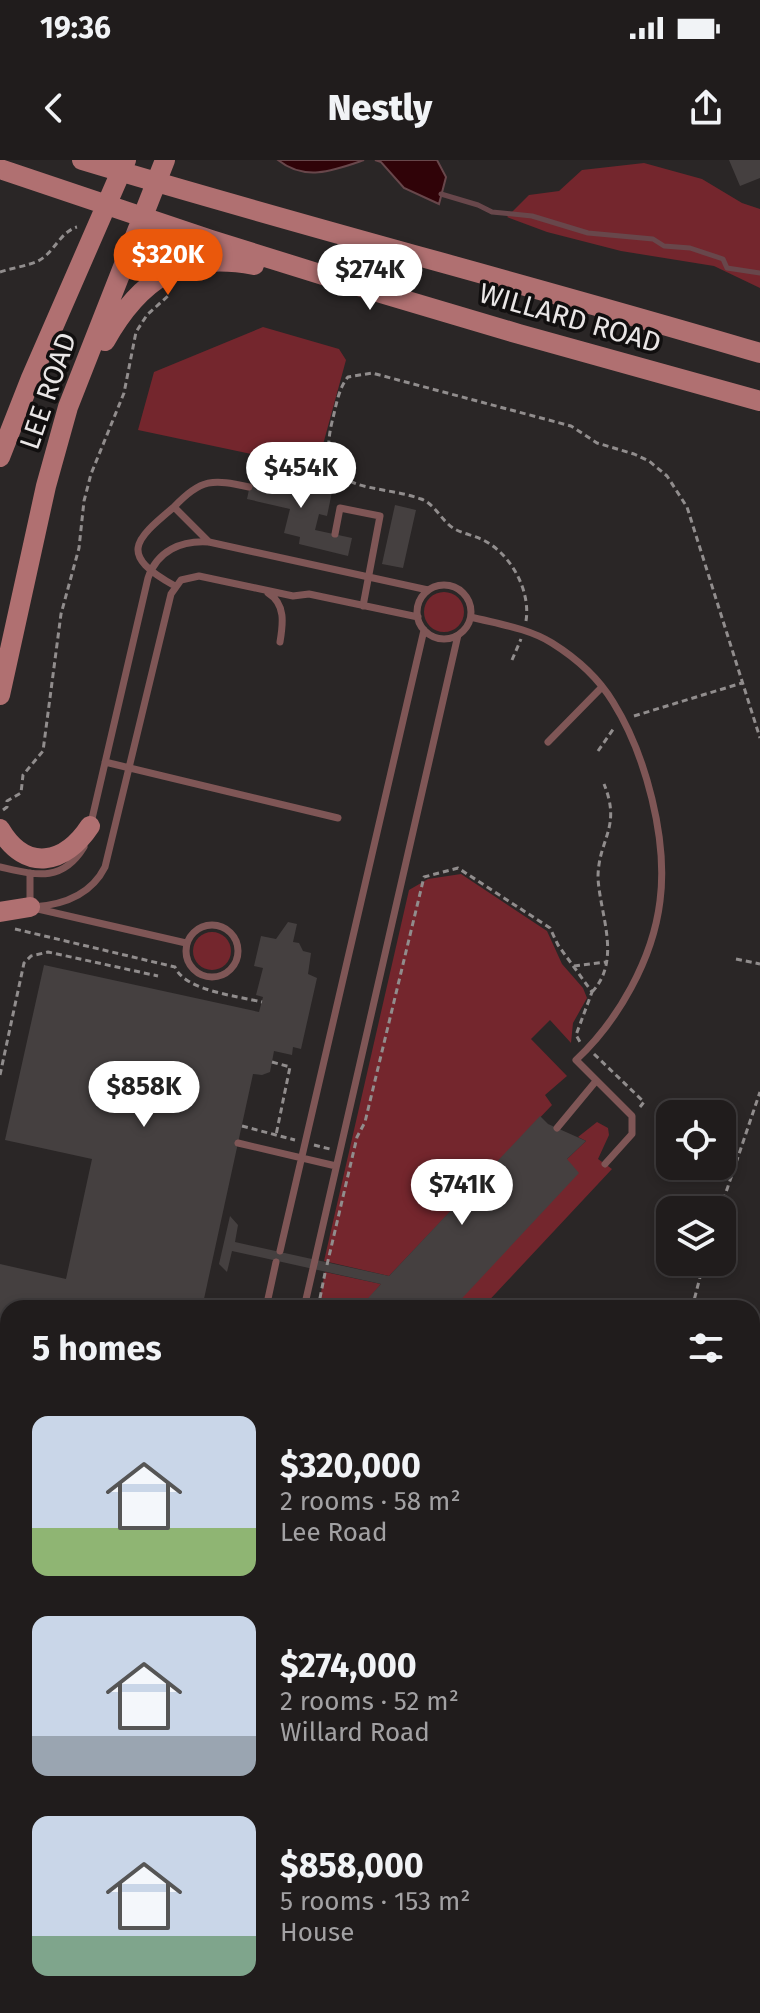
<!DOCTYPE html>
<meta charset="utf-8">
<style>
body{margin:0;font-family:"Fira Sans",sans-serif;background:#2d2929;color:#f1f3f6;height:100vh;display:flex;flex-direction:column;font-size:30px;white-space:nowrap}
*{box-sizing:border-box;margin:0}
p{font-size:26px;color:#a2a1a3}
.icon{flex:none;width:44px;height:44px;fill:none;stroke:currentColor;stroke-width:2;stroke-linecap:round;stroke-linejoin:round}
.map{position:relative;flex:1;overflow:hidden}
.sheet{position:absolute;left:0px;top:1140px;width:760px;height:714px;display:flex;flex-direction:column;background:#201c1c;border-radius:24px 24px 0 0;box-shadow:0 4px 12px #0003,0 0 0 2px #3d3a3b}
.sheet>*{flex:none}
.fabs{position:absolute;left:656px;top:940px;display:grid;gap:16px}
.fabs a{display:grid;place-items:center;width:80px;height:80px;border-radius:16px;background:#201c1c;box-shadow:0 4px 12px #0003,0 0 0 2px #3d3a3b;font-size:40px}
.price{position:absolute;translate:-50% -68px;padding:0 18px;border-radius:28px;background:#fff;color:#222;font-size:26px;line-height:52px;filter:drop-shadow(0 2px 4px #0008)}
.price::after{content:'';position:absolute;left:50%;top:48px;width:24px;height:18px;margin-left:-12px;background:inherit;clip-path:polygon(0 0,100% 0,50% 100%)}
.price.selected{background:#ea580c;color:#fff}
ul{padding:0;list-style:none}
li{display:flex;align-items:center;gap:24px;height:200px;padding:0 32px}
li span{display:grid;place-items:center;flex:none;width:224px;height:160px;border-radius:16px;color:#555}
li>.icon{margin-inline-start:auto}
span .icon{width:96px;height:96px;fill:#fffc;stroke-width:1}
li b{font-size:34px}
h2{display:flex;justify-content:space-between;align-items:center;height:96px;padding:0 32px;font-size:34px}
.status{display:flex;justify-content:space-between;align-items:center;height:56px;padding:0 40px;background:#201c1c;direction:ltr}
.status svg{height:22px;fill:currentColor}
header{display:flex;justify-content:space-between;align-items:center;height:104px;padding:0 32px;background:#201c1c;font-size:36px;font-weight:800}
.map>svg:first-child{display:block}
.green{fill:#74262d}
.water{fill:#300308;stroke:#68474b;stroke-width:2}
.lines{fill:none;stroke-linecap:round;stroke-linejoin:round}
.stream{stroke:#68474b;stroke-width:5}
.building{fill:#454040}
.path{stroke:#918d8d;stroke-width:3;stroke-dasharray:6 4;stroke-linecap:butt}
.lane{stroke:#7f5656;stroke-width:7}
.secondary{stroke:#b07071;stroke-width:20}
.highway{stroke:#f89597;stroke-width:24}
.labels{text-anchor:middle;dominant-baseline:central;stroke-width:7;stroke-linejoin:round;paint-order:stroke}
.street-label{font-size:28px;fill:#e9e6e6;stroke:#110f0f}
</style>
<div class="status"><b>19:36</b><svg viewBox="0 0 49 12"><path d="M0 12V9h3v3zM5 12V6h3v6zM10 12V3h3v9zM15 12V0h3v12zM26 1h20v11H26zM47 4h2v5h-2z"/></svg></div>
<header><svg class="icon" aria-label="back" viewBox="0 0 24 24"><path d="M15 5l-7 7 7 7"/></svg>Nestly<svg class="icon" aria-label="share" viewBox="0 0 24 24"><path d="M12 15V3M7 8l5-5 5 5M5 13v7h14v-7"/></svg></header>
<div class="map">
<svg width="760" height="1853" viewBox="0 0 760 1853">
<rect width="100%" height="100%" fill="#2a2626"/>
<path class="green" d="M644 3 702 19 742 43 760 49V128L714 106 621 91 547 72 507 57 529 35 559 31 582 10Z
M263 167 339 189 346 200 321 292 303 305 138 270 154 212Z
M424 452a20 20 0 1 1 40 0a20 20 0 1 1-40 0Z
M461 714 547 771 562 804 583 828 587 838 573 863 571 883 550 860 531 879 567 916 545 935 552 945 389 1116 324 1101 409 730 428 719Z
M193 791a19 19 0 1 1 38 0a19 19 0 1 1-38 0Z
M597 962 608 968 609 975 598 999 612 1009 482 1148H453L567 999 586 981 578 977Z
M325 1112 381 1124 361 1148H318Z"/>
<path class="water" d="M278 0H364C335 10 305 22 278 0Z
M375 0H437L446 17 439 44 404 28 381 2Z"/>
<g class="lines">
<path class="stream" d="M441 34 478 45 492 52 532 56 588 73 653 79 664 86 690 88 723 99 727 108 760 113"/>
</g>
<path class="building" d="M729 0H760V18L740 26Z
M252 315 298 325 300 318 328 324 326 331 332 332 327 356 319 354 315 370 352 378 348 396 299 384 300 377 284 373 290 349 247 339Z
M395 345 416 350 403 408 382 404Z
M288 762 297 764 293 782 299 783 303 791 311 793 308 814 317 818 301 889 293 887 292 895 274 891 270 912 262 915 253 914 202 1148H8V1349L0 1347V1104L66 1119 92 999 5 980 44 805 259 852 263 837 256 835 263 808 254 806 261 776 276 779Z
M540 956 548 964 586 981 567 999 579 1013 453 1148H359L381 1124 232 1091 227 1112 219 1104 230 1056 238 1065 235 1082 389 1116Z
M8 1573V1693L0 1675V1576Z
M75 1846H225L228 1853H78Z
M324 1846H374L356 1853H327Z"/>
<g class="lines">
<path class="path" d="M0 112C12 108 27 106 38 101 54 93 60 72 77 67
M526 461C531 430 510 392 481 379 472 375 461 373 453 368 441 360 435 344 421 339 374 322 314 337 332 262 336 247 338 229 348 217L372 213 571 266 597 283 634 294 649 301 667 316 687 347 760 578
M512 500 521 479
M634 556 742 523
M598 591 614 568
M3 650 7 647V641L21 633 23 615 43 591 61 454 79 388 84 341 91 314 124 233 136 172 147 155 169 135
M15 769 175 807C185 831 238 836 262 842
M736 799 760 804
M574 806 606 802
M592 832C622 800 600 755 598 718 598 679 622 668 604 624
M594 894 644 942 640 947
M272 902 290 907 276 975
M0 915 24 803 31 796 48 792 158 816
M242 966 295 980
M314 985 330 989
M720 1050 760 932
M327 1105 357 977 365 962 424 717 458 708 550 768 558 785 592 832 576 875 580 882
M318 1148 325 1113
M692 1148 704 1102
M0 1363 8 1365
M0 1562 8 1559
M0 1698 8 1717
M0 1796 8 1819
M17 1846 19 1853
M64 1846 67 1853
M591 1853V1846"/>
<path class="lane" d="M174 347C133 381 119 395 175 426
M335 374 340 348 380 356 363 446
M209 382 174 347C201 318 213 319 249 327
M417 452a27 27 0 1 1 54 0a27 27 0 1 1-54 0Z
M268 433C286 444 283 464 280 482
M471 457C498 464 528 468 552 483 576 498 599 519 613 542 646 595 668 680 660 741 653 799 618 861 576 900L632 956V974L605 1004
M548 582 602 527
M105 602 338 658
M91 663 148 418C157 391 181 380 209 382L428 430
M0 707C36 715 62 723 84 687
M30 713V743
M33 747C63 745 91 735 105 707L171 434 181 420 199 416 293 436 309 434 418 457
M38 749 186 783
M186 791a26 26 0 1 1 52 0a26 26 0 1 1-52 0Z
M557 968 596 921
M238 983 336 1006
M280 1091 424 470
M266 1148 276 1102
M304 1148 458 475
M0 1442 8 1440
M0 1480 8 1478
M250 1846 252 1853
M293 1846 296 1853"/>
<path class="secondary" d="M82 0C307 68 535 126 760 193
M0 9 211 80 384 134 519 174 760 241
M105 181C140 119 181 91 254 105
M0 297 31 218 126 0
M0 535 46 326 68 247 165 0
M0 669C26 713 65 704 90 666
M0 752 30 747"/>
<path class="highway" d="M752 1393 760 1322
M725 1846V1853"/>
</g>
<g class="labels">
<g class="street-label">
<text transform="translate(570 158) rotate(16)">WILLARD ROAD</text>
<text transform="translate(48 231) rotate(-71)">LEE ROAD</text>
</g>
</g>
</svg>
<div class="fabs">
<a><svg class="icon" aria-label="locate" viewBox="0 0 24 24"><circle cx="12" cy="12" r="6"/><path d="M12 2v4M12 18v4M2 12h4M18 12h4"/></svg></a>
<a><svg class="icon" aria-label="layers" viewBox="0 0 24 24"><path d="M12 4l9 5-9 5-9-5zM3 14l9 5 9-5"/></svg></a>
</div>
<b class="price selected" style="left:168px;top:137px">$320K</b>
<b class="price" style="left:370px;top:152px">$274K</b>
<b class="price" style="left:301px;top:350px">$454K</b>
<b class="price" style="left:144px;top:969px">$858K</b>
<b class="price" style="left:462px;top:1067px">$741K</b>
<section class="sheet">
<h2>5 homes<svg class="icon" aria-label="filters" viewBox="0 0 24 24"><path d="M4 7h16M4 17h16"/><circle cx="9" cy="7" r="2"/><circle cx="15" cy="17" r="2"/></svg></h2>
<ul>
<li><span style="background:linear-gradient(#c9d6e8 70%,#8fb573 0)"><svg class="icon" aria-label="home" viewBox="0 0 24 24"><path d="M3 11l9-7 9 7M6 9v11h12V9"/></svg></span><div><b>$320,000</b><p>2 rooms · 58 m²</p><p>Lee Road</p></div></li>
<li><span style="background:linear-gradient(#c9d6e8 75%,#9aa5b1 0)"><svg class="icon" aria-label="home" viewBox="0 0 24 24"><path d="M3 11l9-7 9 7M6 9v11h12V9"/></svg></span><div><b>$274,000</b><p>2 rooms · 52 m²</p><p>Willard Road</p></div></li>
<li><span style="background:linear-gradient(#c9d6e8 75%,#7fa58c 0)"><svg class="icon" aria-label="home" viewBox="0 0 24 24"><path d="M3 11l9-7 9 7M6 9v11h12V9"/></svg></span><div><b>$858,000</b><p>5 rooms · 153 m²</p><p>House</p></div></li>
</ul>
</section>
</div>
